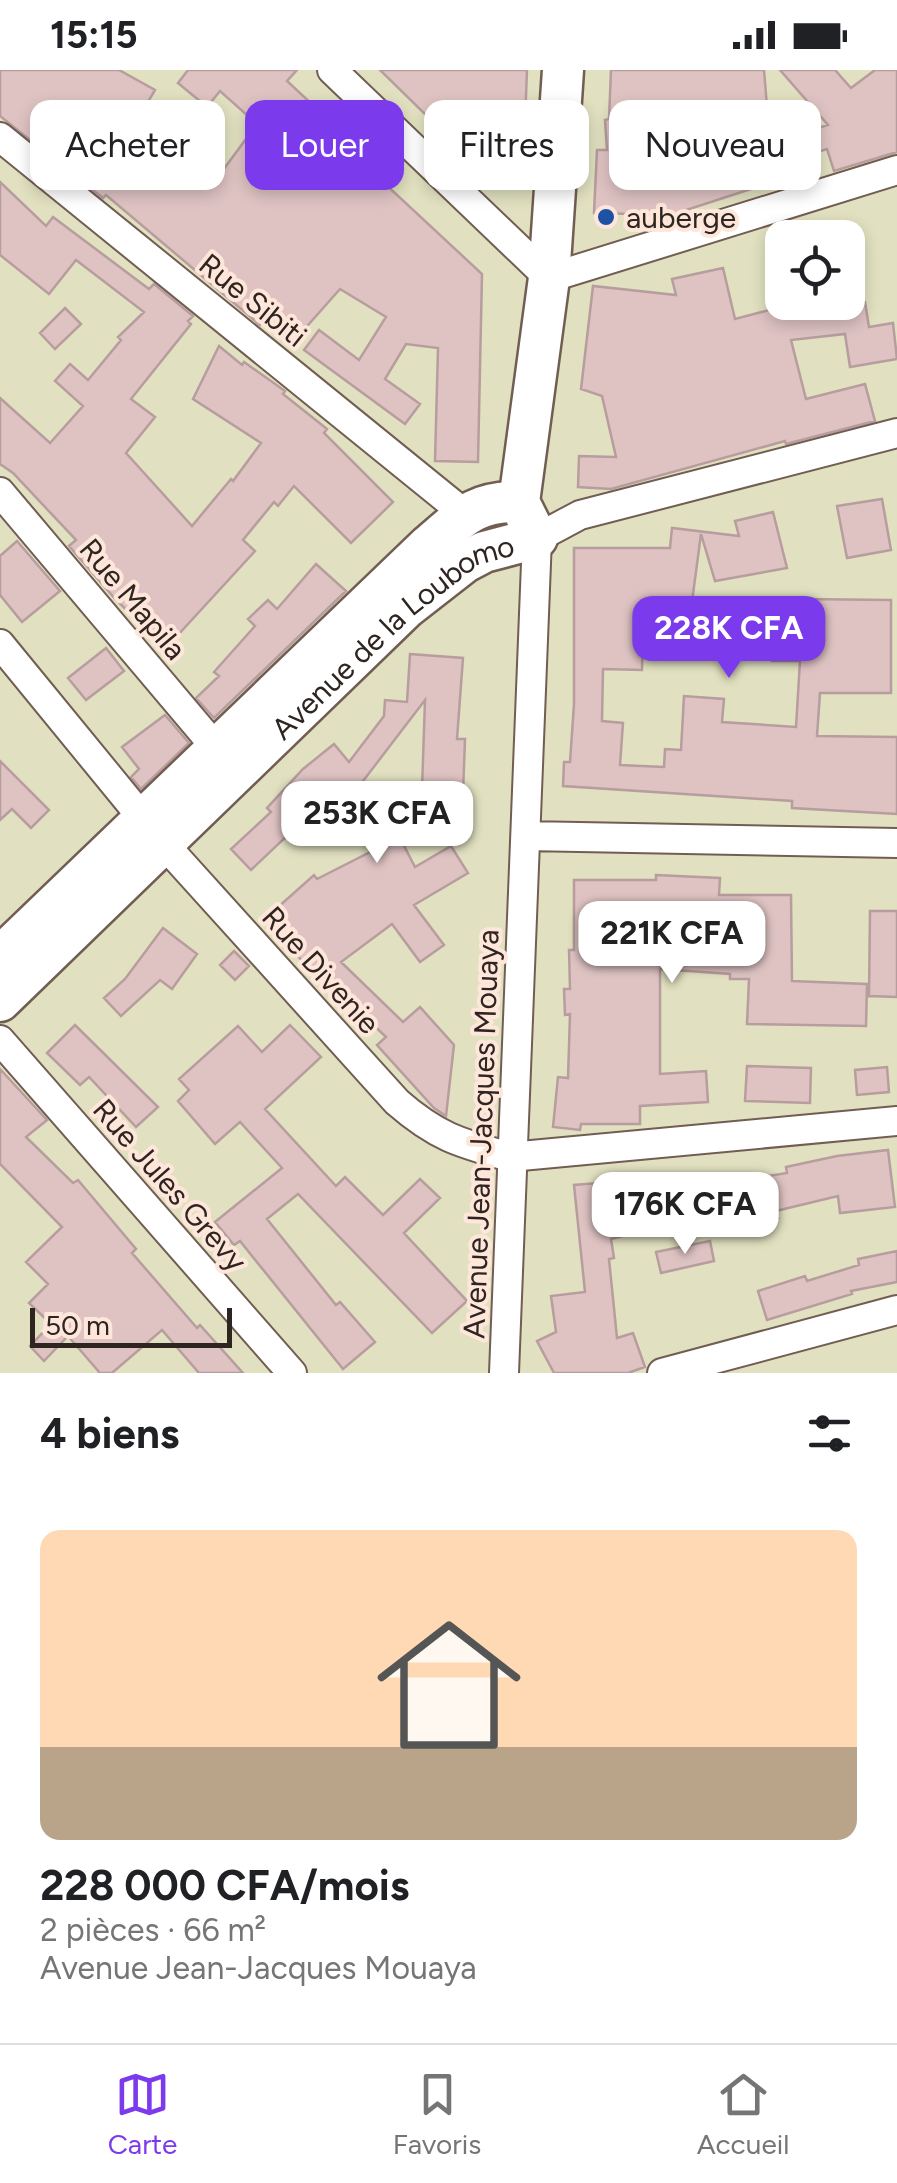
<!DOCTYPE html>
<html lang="fr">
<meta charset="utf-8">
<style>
body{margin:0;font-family:Figtree,sans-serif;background:#f2f2f2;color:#202124;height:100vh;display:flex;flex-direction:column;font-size:38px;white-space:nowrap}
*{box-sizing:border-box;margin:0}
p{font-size:32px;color:#757577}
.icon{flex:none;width:55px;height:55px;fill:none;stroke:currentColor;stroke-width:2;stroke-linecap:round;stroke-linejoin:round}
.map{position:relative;height:1303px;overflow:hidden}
.sheet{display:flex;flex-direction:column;background:#fff;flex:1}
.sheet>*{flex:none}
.hud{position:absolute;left:30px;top:30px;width:838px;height:90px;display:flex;gap:20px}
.buttons{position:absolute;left:765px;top:150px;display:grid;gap:20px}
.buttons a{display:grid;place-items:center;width:100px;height:100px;border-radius:20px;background:#fff;box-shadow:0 5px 15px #0003;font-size:50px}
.scale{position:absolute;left:30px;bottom:25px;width:202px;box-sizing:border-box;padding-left:10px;border:5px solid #2e2520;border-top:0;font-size:28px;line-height:35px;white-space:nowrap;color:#2e2520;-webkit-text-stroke:8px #ffe6da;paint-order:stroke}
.price{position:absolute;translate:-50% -85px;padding:0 22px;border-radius:20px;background:#fff;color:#222;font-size:32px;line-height:65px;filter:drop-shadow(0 2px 5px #0008)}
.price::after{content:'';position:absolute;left:50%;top:60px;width:30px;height:22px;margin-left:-15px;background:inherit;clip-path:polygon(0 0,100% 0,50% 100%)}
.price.on{background:#7c3aed;color:#fff}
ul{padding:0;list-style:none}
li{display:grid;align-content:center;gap:20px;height:530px;padding:0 40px}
li span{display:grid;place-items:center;height:310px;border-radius:20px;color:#555}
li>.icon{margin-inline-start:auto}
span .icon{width:180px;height:180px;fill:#fffc;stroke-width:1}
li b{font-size:42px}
h2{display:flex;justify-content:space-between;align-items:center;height:120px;padding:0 40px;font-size:42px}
.pill{padding:0 35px;border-radius:20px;background:#fff;box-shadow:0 5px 15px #0003;font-size:35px;line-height:90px}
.pill.on{background:#7c3aed;color:#fff}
.status{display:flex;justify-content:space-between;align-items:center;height:70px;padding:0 50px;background:#fff;direction:ltr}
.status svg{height:28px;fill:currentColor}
.dock{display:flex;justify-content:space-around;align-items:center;height:140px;border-top:2px solid #e0e0e0;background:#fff;font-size:28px;color:#757577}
.dock a{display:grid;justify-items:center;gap:5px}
.dock .on{color:#7c3aed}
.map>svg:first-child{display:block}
.green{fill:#e1e1c1;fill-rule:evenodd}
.building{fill:#dfc3c3;stroke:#b79d9d;stroke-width:2.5}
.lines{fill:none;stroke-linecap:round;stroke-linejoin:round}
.street-casing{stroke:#725d53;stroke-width:32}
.secondary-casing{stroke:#725d53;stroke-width:45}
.street{stroke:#fff;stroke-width:28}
.secondary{stroke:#fff;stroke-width:40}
.poi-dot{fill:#1d52a4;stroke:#ffe6da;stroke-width:4}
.labels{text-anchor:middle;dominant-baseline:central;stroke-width:8;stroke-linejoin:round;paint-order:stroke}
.poi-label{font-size:30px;fill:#2e2520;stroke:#ffe6da;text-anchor:start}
.street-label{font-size:30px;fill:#2e2520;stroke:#ffe6da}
</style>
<div class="status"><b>15:15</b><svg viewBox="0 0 49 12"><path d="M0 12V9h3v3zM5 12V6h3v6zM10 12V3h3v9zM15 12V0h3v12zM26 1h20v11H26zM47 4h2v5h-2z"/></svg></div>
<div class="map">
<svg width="897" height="1303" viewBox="0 0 897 1303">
<rect width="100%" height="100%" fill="#ffe6da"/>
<path class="green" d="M0 0H897V1303H0ZM782 168H848V232H782Z"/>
<path class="building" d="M0 0H119L155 20 131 61 212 115 257 54 220 21 207 37 178 13 188 0H297L287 11 389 106 383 112 482 204 478 392 435 391 438 278 406 274 385 309 420 334 405 354 304 280 319 260 359 290 386 247 340 219 301 263 274 240 260 255 106 125 103 128 0 46Z
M380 0H527L524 79 483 101Z
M611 0H764L770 73 828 55 780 0H835L851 18 875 0H897V82L834 101 827 79 789 91 790 115 757 117 671 145 594 143 597 80H607L605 50 609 49Z
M0 112 46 156 53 147 149 219 154 214 193 246 188 251 191 254 131 329 155 347 126 383 192 456 231 409 233 411 261 373 193 329 219 276 242 295 244 292 285 321 283 324 327 359 324 363 393 432 351 473 294 416 278 436 274 432 243 470 255 481 166 578 116 530 69 476 76 470 13 403 0 394V328L50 373 83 336 55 311 70 294 88 310 121 270 118 267 144 242 76 190 49 224 0 185Z
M723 198 735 249 777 238 776 232H865L869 257 893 253 897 289 850 297 845 264 791 270 806 329 865 314 875 351 786 374 785 371 611 419 578 417 579 386 616 387 602 326 581 319 593 216 676 225 672 209Z
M65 238 81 254 55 279 40 263Z
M882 429 891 480 847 488 837 436Z
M773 442 787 498 715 511 701 464 686 577 643 571 642 600 603 599 602 651 623 653 620 695 664 697 665 679 681 680 684 626 724 629 722 652 796 657 800 591H772V561L809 562 801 529 891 530V623H820L817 666 897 667V744L792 738V731L563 716 564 692H570L574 634V478H670L672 458 739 466 735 451Z
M17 471 60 521 22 552 0 525V486Z
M316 494 346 521 214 648 196 628 219 606 214 602 255 556 248 549 268 530 277 539Z
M106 578 124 601 86 630 68 608Z
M410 584 463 588 457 669H465L462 751 406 746 409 718 422 719 425 630 360 715 398 764 415 797 451 776 468 803 414 835 444 875 420 892 392 854 341 892 403 952 420 937 454 975 446 1046 434 1038 377 975 386 967 322 906 317 910 267 847 314 805 317 809 372 781 333 732 298 768 291 762 251 800 231 779 271 742 267 738 303 699 334 674 349 692 384 646 385 630 407 632Z
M165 645 189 673 141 719 131 707 139 699 122 677Z
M0 691 49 740 31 758 12 739 0 750Z
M656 805 720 808 719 825H791L792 911 867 914 866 956 747 954 749 909H730V904L660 899V1004L706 1001 708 1032 640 1036V1054H581L580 1060 553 1057 558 1007 568 1008 570 944 565 945 564 919H570L569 880H574V810H656Z
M870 841H897V927L869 926Z
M163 858 197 884 172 919 160 910 121 946 104 928 125 909Z
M234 881 249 896 235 910 220 895Z
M75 955 158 1037 136 1057 89 1007 80 1015 47 983Z
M290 955 321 987 265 1039 336 1116 345 1107 383 1145 420 1109 440 1128 404 1163 467 1231 432 1263 298 1124 267 1149 336 1235 340 1232 375 1272 343 1299 240 1171 234 1175 215 1152 282 1098 240 1052 215 1074 178 1031 189 1020 179 1009 238 956 262 982Z
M747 996 811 998 810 1033 745 1031Z
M887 997 889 1022 857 1025 855 1000Z
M0 999 47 1050 26 1067 73 1113 78 1110 136 1179 132 1183 197 1258 200 1255 243 1303H199L162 1260 112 1303H100L68 1266 44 1291 30 1276 51 1254 29 1233 48 1214 26 1192 62 1157 0 1094Z
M888 1080 895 1137 840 1143 838 1126 776 1141 778 1148 742 1154 743 1110 787 1103 786 1097 837 1086Z
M598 1113 600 1128 648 1115 659 1156 611 1169 614 1188 609 1189 617 1268 633 1263 645 1297 628 1303H554L537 1271 556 1262 551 1226 585 1222 574 1115Z
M710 1171 714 1191 661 1203 656 1182Z
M897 1181V1212L851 1221 852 1224 767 1250 758 1221 805 1206 807 1211 859 1195 858 1189Z"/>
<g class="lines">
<defs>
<path id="street" d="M332 0 549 208 897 100
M0 67 465 444
M0 422 217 679
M0 574 163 773 397 1032C437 1067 460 1073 510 1087L897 1051
M526 766 897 773
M0 970 292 1303
M504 1303 537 468 580 445 897 363
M662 1303 897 1240"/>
<g id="secondary">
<path d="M0 887 429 475C461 448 475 431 519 432"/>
<path id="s1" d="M0 931 406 538 465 492 484 482 537 468 519 432 549 208 563 0"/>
</g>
</defs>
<use href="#street" class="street-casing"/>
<use href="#secondary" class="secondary-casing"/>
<use href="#street" class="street"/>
<use href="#secondary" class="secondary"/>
</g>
<circle class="poi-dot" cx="606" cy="147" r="10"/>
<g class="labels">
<g class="poi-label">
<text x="626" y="147">auberge</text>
</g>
<g class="street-label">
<text transform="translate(253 230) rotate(39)">Rue Sibiti</text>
<text transform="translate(133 529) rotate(50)">Rue Mapila</text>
<text stroke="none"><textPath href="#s1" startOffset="538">Avenue de la Loubomo</textPath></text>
<text transform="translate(321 900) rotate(48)">Rue Divenie</text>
<text transform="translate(481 1064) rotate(-88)">Avenue Jean-Jacques Mouaya</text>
<text transform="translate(170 1115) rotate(49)">Rue Jules Grevy</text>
</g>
</g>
</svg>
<div class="buttons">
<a><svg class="icon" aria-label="locate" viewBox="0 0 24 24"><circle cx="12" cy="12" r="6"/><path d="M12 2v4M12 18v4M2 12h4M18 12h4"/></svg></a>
</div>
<div class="scale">50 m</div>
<b class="price on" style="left:729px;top:611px">228K CFA</b>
<b class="price" style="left:377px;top:796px">253K CFA</b>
<b class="price" style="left:672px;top:916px">221K CFA</b>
<b class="price" style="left:685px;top:1187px">176K CFA</b>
<div class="hud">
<a class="pill">Acheter</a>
<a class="pill on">Louer</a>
<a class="pill">Filtres</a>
<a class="pill">Nouveau</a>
</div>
</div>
<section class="sheet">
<h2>4 biens<svg class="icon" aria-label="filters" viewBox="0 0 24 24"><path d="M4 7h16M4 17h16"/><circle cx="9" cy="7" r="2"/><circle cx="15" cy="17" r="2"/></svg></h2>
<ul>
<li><span style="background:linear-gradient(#ffd9b3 70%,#b9a48a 0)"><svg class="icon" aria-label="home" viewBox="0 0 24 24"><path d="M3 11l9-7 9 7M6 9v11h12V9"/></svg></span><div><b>228 000 CFA/mois</b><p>2 pièces · 66 m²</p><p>Avenue Jean-Jacques Mouaya</p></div></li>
</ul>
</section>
<nav class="dock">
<a class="on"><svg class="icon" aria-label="map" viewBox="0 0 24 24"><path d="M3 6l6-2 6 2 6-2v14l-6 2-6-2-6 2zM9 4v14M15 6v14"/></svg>Carte</a>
<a><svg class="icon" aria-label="saved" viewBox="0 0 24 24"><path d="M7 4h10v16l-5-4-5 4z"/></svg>Favoris</a>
<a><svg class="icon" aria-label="home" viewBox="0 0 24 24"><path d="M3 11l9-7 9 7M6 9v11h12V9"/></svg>Accueil</a>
</nav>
